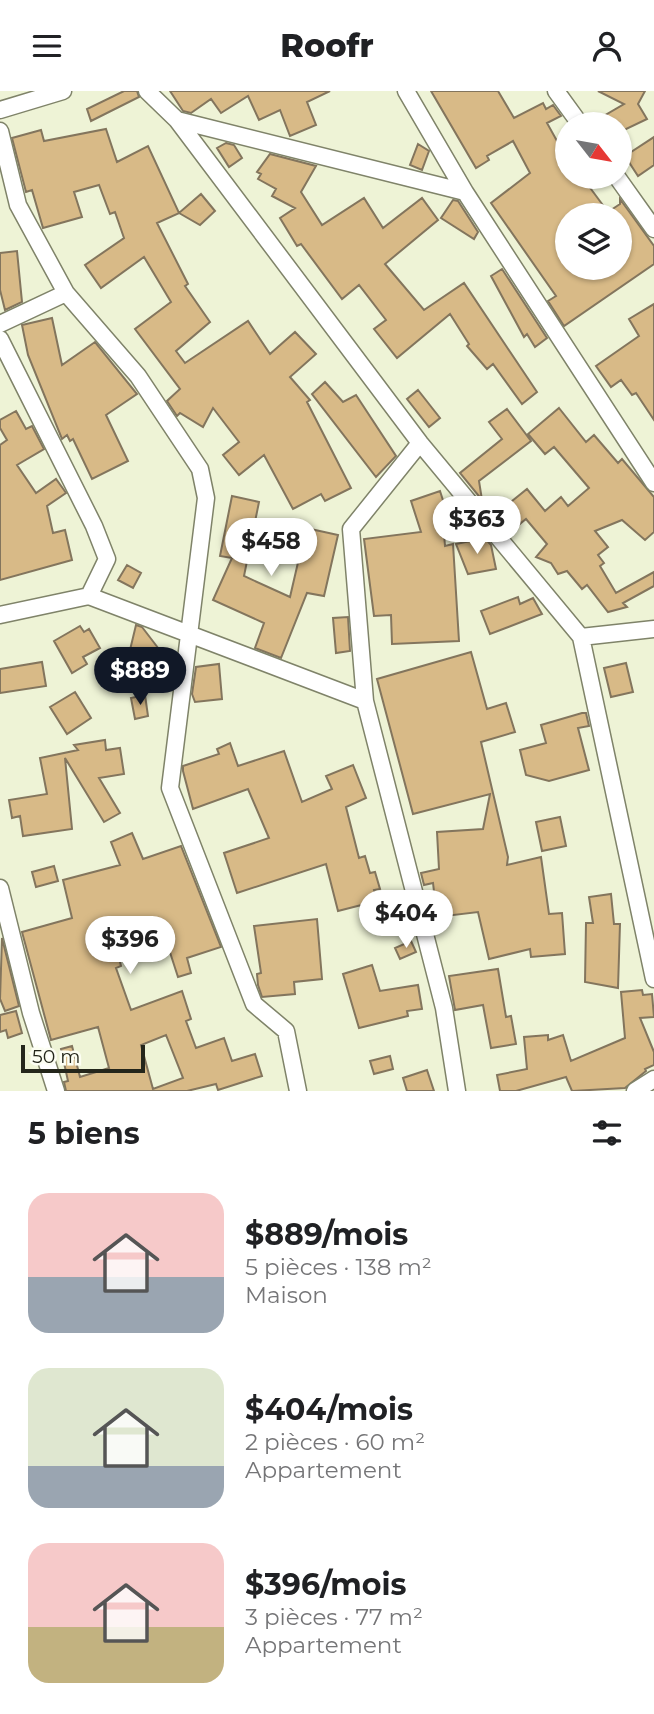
<!DOCTYPE html>
<html lang="fr">
<meta charset="utf-8">
<style>
body{margin:0;font-family:Montserrat,sans-serif;background:#f6f6f6;color:#202124;height:100vh;display:flex;flex-direction:column;font-size:26px;white-space:nowrap}
*{box-sizing:border-box;margin:0}
p{font-size:23px;color:#757577}
.icon{flex:none;width:38px;height:38px;fill:none;stroke:currentColor;stroke-width:2;stroke-linecap:round;stroke-linejoin:round}
.map{position:relative;height:1000px;overflow:hidden}
.sheet{display:flex;flex-direction:column;background:#fff;flex:1}
.sheet>*{flex:none}
.needle{width:46px;rotate:121deg}
.buttons{position:absolute;left:555px;top:21px;display:grid;gap:14px}
.buttons a{display:grid;place-items:center;width:77px;height:77px;border-radius:50%;background:#fff;box-shadow:0 2px 5px #0004;font-size:35px}
.scale{position:absolute;left:21px;bottom:18px;width:124px;box-sizing:border-box;padding-left:7px;border:4px solid #24261b;border-top:0;font-size:19px;line-height:24px;white-space:nowrap;color:#24261b;-webkit-text-stroke:5px #fcfef3;paint-order:stroke}
.price{position:absolute;translate:-50% -60px;padding:0 16px;border-radius:24px;background:#fff;color:#222;font-size:23px;line-height:46px;filter:drop-shadow(0 2px 4px #0008)}
.price::after{content:'';position:absolute;left:50%;top:42px;width:21px;height:16px;margin-left:-10px;background:inherit;clip-path:polygon(0 0,100% 0,50% 100%)}
.price.on{background:#111827;color:#fff}
ul{padding:0;list-style:none}
li{display:flex;align-items:center;gap:21px;height:175px;padding:0 28px}
li span{display:grid;place-items:center;flex:none;width:196px;height:140px;border-radius:21px;color:#555}
li>.icon{margin-inline-start:auto}
span .icon{width:84px;height:84px;fill:#fffc;stroke-width:1}
li b{font-size:30px}
h2{display:flex;justify-content:space-between;align-items:center;height:84px;padding:0 28px;font-size:30px}
header{display:flex;justify-content:space-between;align-items:center;height:91px;padding:0 28px;background:#fff;font-size:32px;font-weight:800}
.map>svg:first-child{display:block}
.building{fill:#d8ba87;stroke:#83755d;stroke-width:2;fill-rule:evenodd}
.lines{fill:none;stroke-linecap:round;stroke-linejoin:round}
.minor-casing{stroke:#7f8369;stroke-width:19}
.minor{stroke:#fff;stroke-width:16}
</style>
<header><svg class="icon" aria-label="menu" viewBox="0 0 24 24"><path d="M4 6h16M4 12h16M4 18h16"/></svg>Roofr<svg class="icon" aria-label="person" viewBox="0 0 24 24"><circle cx="12" cy="8" r="4"/><path d="M4 21q1-7 8-7t8 7"/></svg></header>
<div class="map">
<svg width="654" height="1000" viewBox="0 0 654 1000">
<rect width="100%" height="100%" fill="#eef3d6"/>
<path class="building" d="M124 0H137L139 6 91 30 87 18Z
M170 0H330L307 11 316 34 290 45 280 19 259 29 248 5 221 22 211 8 191 22 183 20Z
M431 0H498L514 27 543 12 546 18 553 14 561 25 547 32 567 68V86H582L608 121 620 113V108L654 155V173L564 235 548 210 556 205 491 112 530 82 513 50 487 65 489 69 476 77ZM567 124H620V177H567Z
M598 0H645L638 13 647 28 620 41V33H590L624 13Z
M106 38 117 71 148 55 179 122 201 103 215 120 200 134 179 122 157 132 188 193 185 195 210 231 176 260 185 272 248 230 270 263 295 241 316 263 290 286 310 309 307 311 351 397 325 410 321 403 293 418 264 364 239 384 223 364 239 351 213 317 203 336 180 322 177 325 167 310 180 298 135 238 171 211 144 166 101 197 85 174 124 147 115 121 110 123 99 94 74 101 82 126 43 137 32 99 26 101 12 47 41 39 44 50Z
M654 46V74L638 85 625 65Z
M226 52 234 54 242 67 229 76 217 57Z
M418 53 429 60 422 79 410 74Z
M270 63 316 75 301 101 322 134 364 107 383 137 422 107 438 129 385 173 424 219 464 192 537 301 522 313 493 273 487 278 467 255 469 253 450 223 397 267 374 238 386 229 359 194 342 208 301 153 297 155 280 127 295 117 272 105 276 98 258 88 261 83 257 81Z
M453 109 458 110 478 141 474 148 441 127Z
M17 160 22 211 5 219 0 199V162Z
M502 178 547 247 535 256 527 243 524 246 491 185Z
M654 213V329L636 302 632 304 621 289 611 296 596 275 639 245 629 228Z
M52 227 62 274 95 251 137 303 106 324 128 370 92 388 73 348 70 350 67 344 62 348 28 264 22 234Z
M325 291 343 311 356 304 396 365 376 386 312 303Z
M418 299 440 327 429 336 407 308Z
M559 317 586 351 594 344 618 372 622 368 654 406V441L645 449 622 429 595 440 608 456 598 464 604 472 600 475 616 502 654 481V495L623 512 627 516 608 521 587 494 582 498 567 480 558 483 551 472 536 466 547 453 526 428 516 436 502 418 527 398 545 420 561 406 568 415 589 397 554 356 545 363 528 343Z
M507 318 531 350 479 390 482 409 460 382 502 348 489 331Z
M16 320 26 338 32 335 44 358 17 374 36 402 56 388 64 399 66 402 47 415 53 442 65 439 72 469 0 489V354L7 349 0 337V329Z
M440 400 449 428 443 430 445 455 453 453 459 550 392 553 391 524 374 525 364 448 421 441 411 410Z
M232 405 259 411 244 485 290 506 306 437 338 444 324 505 307 502 281 567 255 557 264 532 213 509 232 467 220 465Z
M485 447 491 454 496 478 468 483 456 453Z
M127 474 141 482 133 497 118 489Z
M518 506 520 513 533 507 542 523 490 543 481 520Z
M348 526 350 560 336 562 333 527Z
M136 534 142 536 165 566 146 581 130 559Z
M80 535 84 541 89 538 100 557 83 566 87 573 72 582 54 550Z
M471 561 487 618 506 612 515 641 481 651 508 766 507 774 541 766 549 823 562 822 565 863 531 866 530 858 489 868 478 821 437 826 433 792 424 794 421 782 439 778 437 741 483 738 490 703 413 723 377 588Z
M42 571 46 595 0 602V578Z
M626 572 633 601 611 606 604 577Z
M219 573 222 608 195 611 192 603 196 576Z
M75 601 91 627 67 643 50 616Z
M145 604 148 625 135 628 131 607Z
M582 622H586L589 635 578 637 589 679 549 690 526 684 520 659 546 652 541 634Z
M105 649 106 659 120 657 124 683 99 687 120 722 104 731 65 667 72 738 23 745 20 725 12 727 9 709 47 703 40 667 78 659 74 654Z
M230 652 238 675 284 660 302 711 332 698 326 685 353 674 366 707 346 716 359 767 365 765 370 782 375 781 380 798 374 799 377 810 338 820 326 773 237 802 224 762 269 747 248 698 193 718 183 680V675L219 663 217 658Z
M560 726 566 755 542 760 536 731Z
M132 742 143 768 181 755 221 856 187 867 191 882 178 886 166 849 119 867 121 875 116 877 131 919 182 900 191 928 186 930 196 957 224 947 232 970 255 963 262 985 218 999 216 993 187 1000H66L64 991 68 990 61 958 72 955 80 986 109 977 98 936 51 949 22 841 72 827 63 789 120 774 111 751ZM166 944 183 987 153 998 141 954Z
M54 775 58 790 36 796 32 781Z
M611 803 614 833H620L618 897 585 891 586 832H593L589 806Z
M317 828 322 888 294 891 295 903 262 906 258 894 257 883 261 882 254 835Z
M2 847 19 915 5 920 0 908Z
M411 850 416 861 400 868 395 857Z
M372 874 380 900 418 894 422 918 407 920 408 925 359 937 343 883Z
M498 878 506 926 511 925 516 953 491 957 483 914 455 919 449 885Z
M642 899 643 904 652 903 654 926 640 927 654 961V974L645 978 646 980 625 997 572 1000 566 986 516 1000H500L497 984 527 978 524 946 548 944V949L563 944 571 970 625 947 621 901Z
M16 920 22 942 8 947 6 939 0 941V924Z
M390 965 393 978 374 983 370 970Z
M427 979 434 1000H407L403 987Z"/>
<g class="lines">
<defs>
<path id="minor" d="M147 0 177 29 420 352 581 546 654 888
M406 0 465 101
M556 0 580 33
M0 19 63 0
M177 29 465 101 654 392
M0 40 18 114 66 202 138 285 200 378 206 407 170 697 254 913 286 940 298 1000
M617 86 654 138
M0 233 66 202
M0 248 94 435 107 468 89 505
M420 352 351 438 365 610 444 917 457 1000
M0 524 89 505 365 610
M581 546 654 538
M0 797 31 922 56 1000
M635 1000 654 988"/>
</defs>
<use href="#minor" class="minor-casing"/>
<use href="#minor" class="minor"/>
</g>
</svg>
<div class="buttons">
<a><svg class="needle" viewBox="-14 -14 28 28"><path d="M0-13l5 13h-10z" fill="#e53935"/><path d="M0 13l5-13h-10z" fill="#757577"/></svg></a>
<a><svg class="icon" aria-label="layers" viewBox="0 0 24 24"><path d="M12 4l9 5-9 5-9-5zM3 14l9 5 9-5"/></svg></a>
</div>
<div class="scale">50 m</div>
<b class="price" style="left:477px;top:465px">$363</b>
<b class="price" style="left:271px;top:487px">$458</b>
<b class="price on" style="left:140px;top:616px">$889</b>
<b class="price" style="left:406px;top:859px">$404</b>
<b class="price" style="left:130px;top:885px">$396</b>
</div>
<section class="sheet">
<h2>5 biens<svg class="icon" aria-label="filters" viewBox="0 0 24 24"><path d="M4 7h16M4 17h16"/><circle cx="9" cy="7" r="2"/><circle cx="15" cy="17" r="2"/></svg></h2>
<ul>
<li><span style="background:linear-gradient(#f6c9c9 60%,#9aa5b1 0)"><svg class="icon" aria-label="home" viewBox="0 0 24 24"><path d="M3 11l9-7 9 7M6 9v11h12V9"/></svg></span><div><b>$889/mois</b><p>5 pièces · 138 m²</p><p>Maison</p></div></li>
<li><span style="background:linear-gradient(#dfe7d0 70%,#9aa5b1 0)"><svg class="icon" aria-label="home" viewBox="0 0 24 24"><path d="M3 11l9-7 9 7M6 9v11h12V9"/></svg></span><div><b>$404/mois</b><p>2 pièces · 60 m²</p><p>Appartement</p></div></li>
<li><span style="background:linear-gradient(#f6c9c9 60%,#c2b280 0)"><svg class="icon" aria-label="home" viewBox="0 0 24 24"><path d="M3 11l9-7 9 7M6 9v11h12V9"/></svg></span><div><b>$396/mois</b><p>3 pièces · 77 m²</p><p>Appartement</p></div></li>
</ul>
</section>
